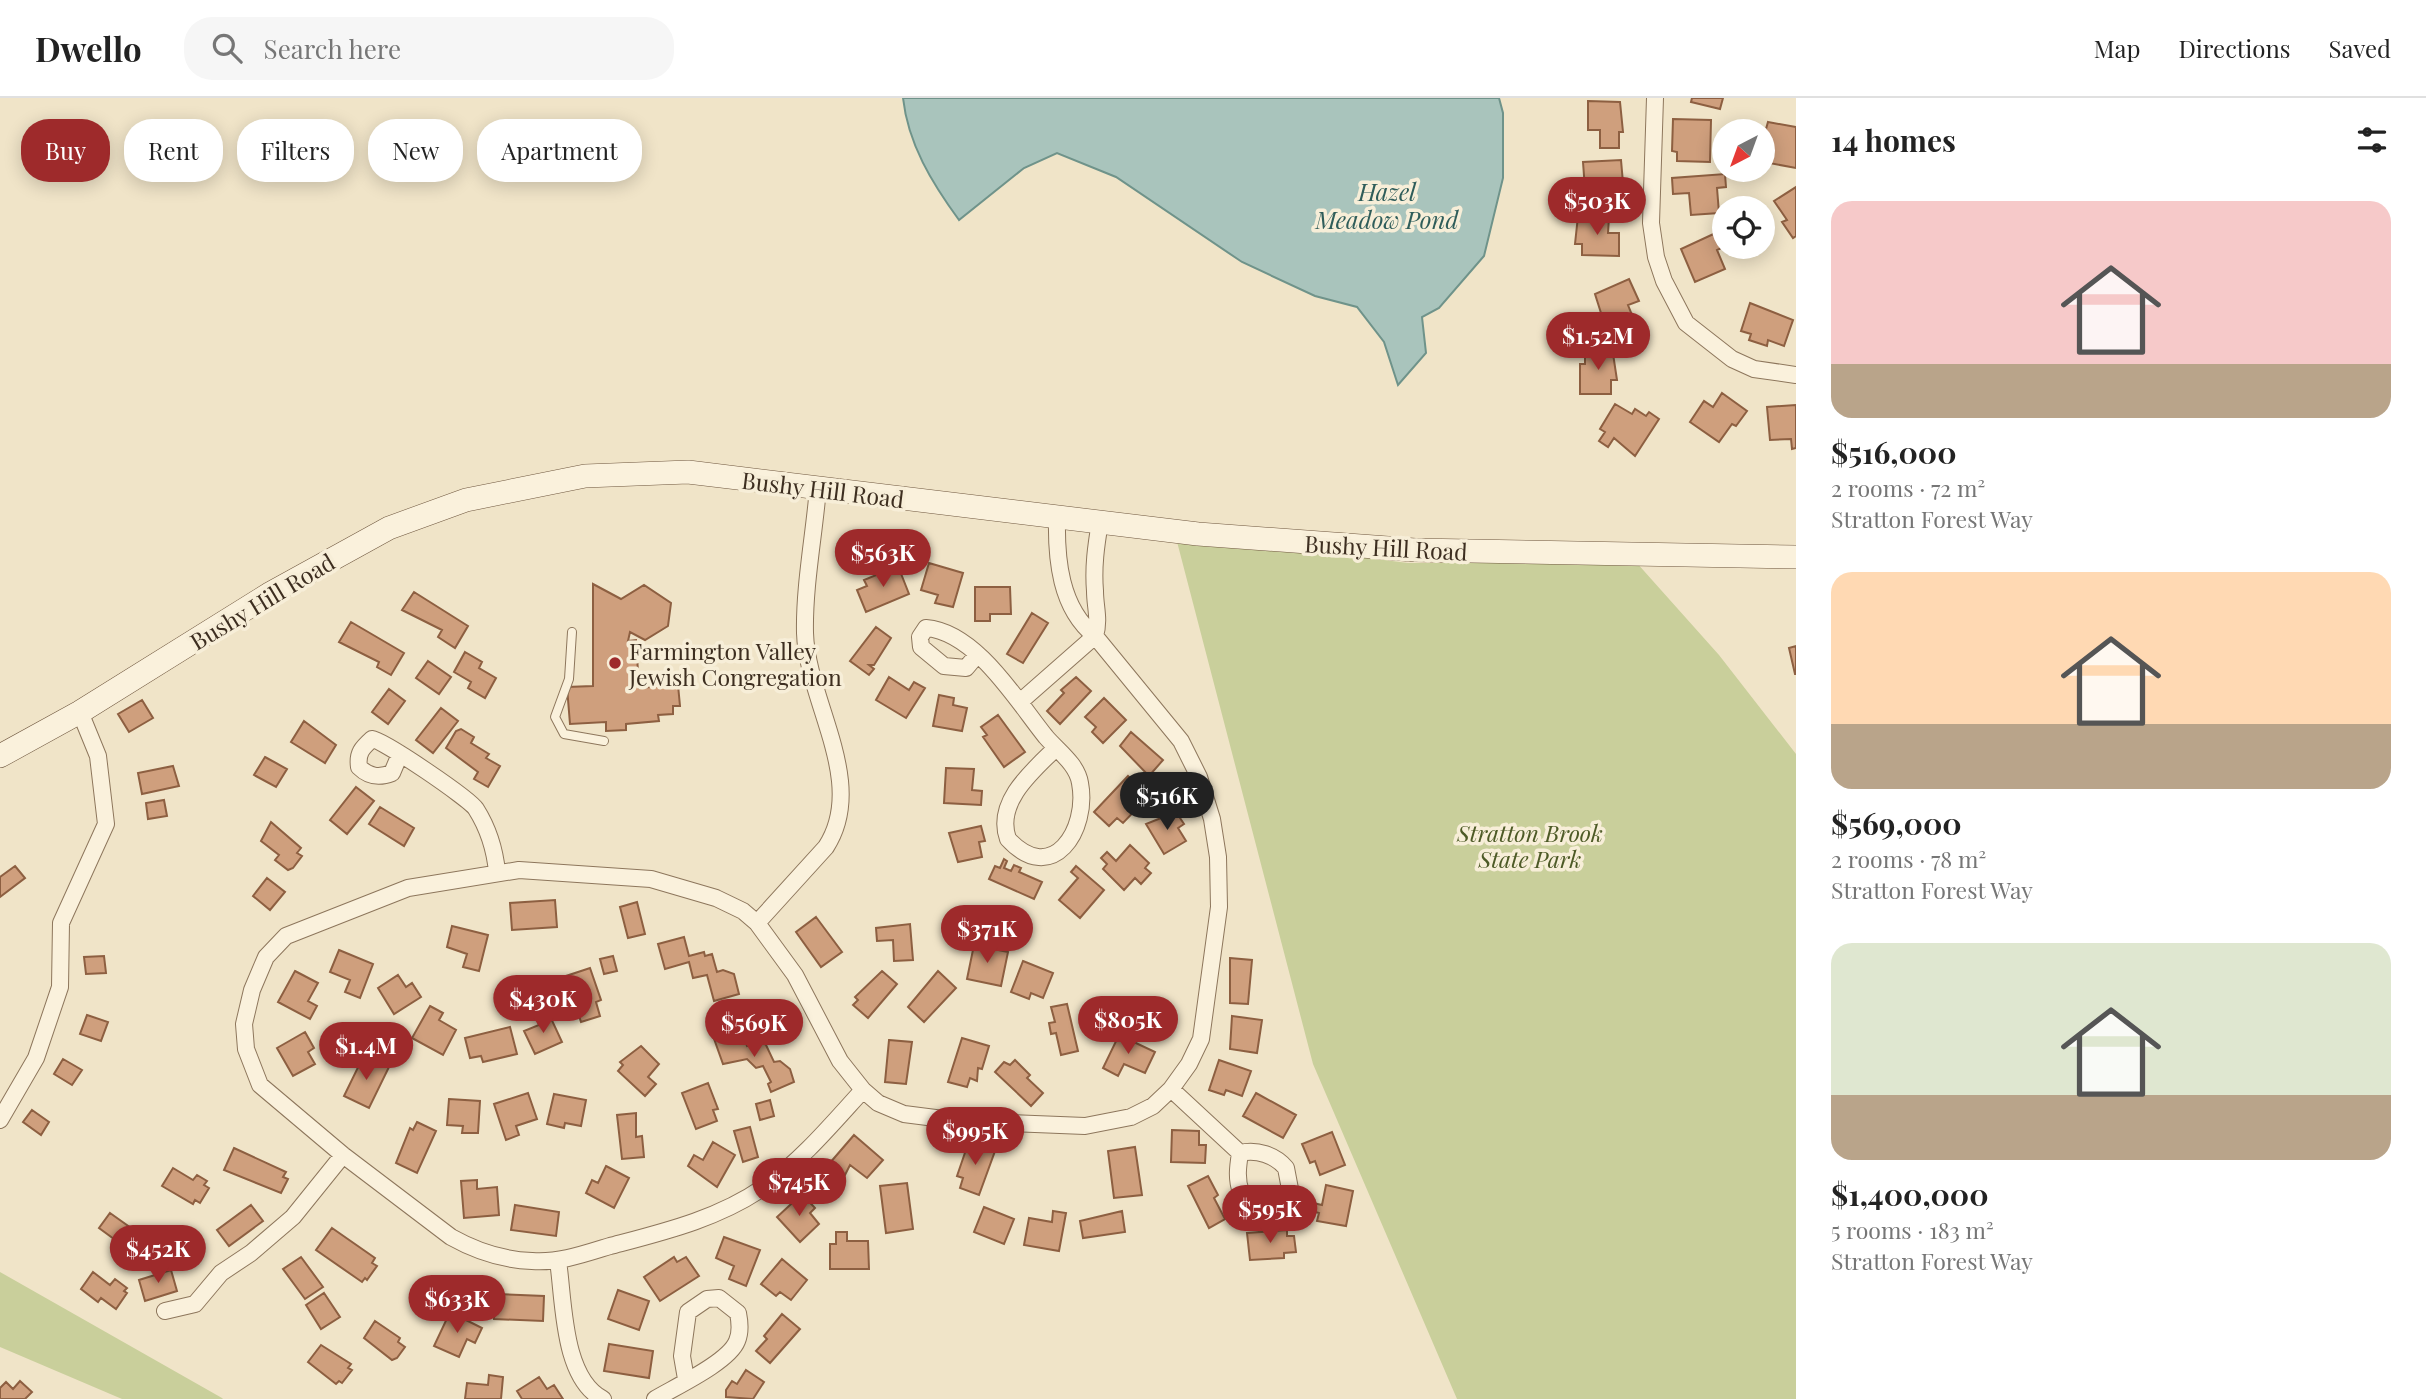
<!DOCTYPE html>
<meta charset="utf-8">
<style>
body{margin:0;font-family:"Playfair Display",serif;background:#f6f6f6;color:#222;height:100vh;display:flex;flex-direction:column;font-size:26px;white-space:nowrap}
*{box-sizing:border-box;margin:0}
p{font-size:23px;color:#767676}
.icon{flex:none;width:38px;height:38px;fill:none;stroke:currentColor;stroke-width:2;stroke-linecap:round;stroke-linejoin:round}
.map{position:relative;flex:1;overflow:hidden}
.details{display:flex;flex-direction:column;background:#fff;width:630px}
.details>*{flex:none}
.hud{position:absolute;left:21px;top:21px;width:665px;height:63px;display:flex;gap:14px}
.needle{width:46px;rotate:221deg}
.buttons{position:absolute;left:1712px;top:21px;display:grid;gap:14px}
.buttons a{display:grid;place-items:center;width:63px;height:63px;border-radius:50%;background:#fff;box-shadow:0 4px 18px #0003;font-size:35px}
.price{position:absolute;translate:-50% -60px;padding:0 16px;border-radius:24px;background:#9e2a2b;color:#fff;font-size:23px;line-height:46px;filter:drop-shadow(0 2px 4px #0008)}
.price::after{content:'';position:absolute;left:50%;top:42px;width:21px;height:16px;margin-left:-10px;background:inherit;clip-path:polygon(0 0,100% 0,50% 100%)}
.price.active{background:#222;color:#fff}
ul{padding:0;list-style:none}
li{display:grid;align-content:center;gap:14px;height:371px;padding:0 35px}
li span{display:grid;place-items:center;height:217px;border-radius:21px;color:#555}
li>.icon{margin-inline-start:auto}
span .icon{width:126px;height:126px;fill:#fffc;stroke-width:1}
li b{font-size:30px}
h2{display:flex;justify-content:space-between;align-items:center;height:84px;padding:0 35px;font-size:30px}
.chip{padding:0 24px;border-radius:28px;background:#fff;box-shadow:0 4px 18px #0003;font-size:24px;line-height:63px}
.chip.active{background:#9e2a2b;color:#fff}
header{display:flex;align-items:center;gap:42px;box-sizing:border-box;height:98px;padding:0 35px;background:#fff;border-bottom:2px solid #e0e0e0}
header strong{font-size:33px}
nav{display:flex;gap:38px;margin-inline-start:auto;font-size:24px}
.search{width:490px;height:63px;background:#f6f6f6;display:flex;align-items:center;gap:18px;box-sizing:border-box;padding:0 24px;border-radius:28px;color:#767676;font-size:26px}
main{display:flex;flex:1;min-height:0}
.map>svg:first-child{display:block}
.green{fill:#c9cf9b}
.water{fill:#a9c4bc;stroke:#6f938a;stroke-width:2}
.building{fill:#cf9f7d;stroke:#8d5f41;stroke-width:2}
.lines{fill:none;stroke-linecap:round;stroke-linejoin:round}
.service-casing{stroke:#8d765c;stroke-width:10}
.minor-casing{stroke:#8d765c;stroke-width:18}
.secondary-casing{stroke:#6f573f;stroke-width:24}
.service{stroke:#faf1dc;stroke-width:8}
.minor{stroke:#faf1dc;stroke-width:16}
.secondary{stroke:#faf1dc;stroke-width:23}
.poi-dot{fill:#9e2a2b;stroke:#f7eed8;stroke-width:2.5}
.labels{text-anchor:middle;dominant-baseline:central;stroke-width:7;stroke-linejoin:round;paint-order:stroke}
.street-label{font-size:23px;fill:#3d2e20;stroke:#f7eed8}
.poi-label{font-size:23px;fill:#3d2e20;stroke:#f7eed8;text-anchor:start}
.park-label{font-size:23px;font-style:italic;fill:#4d5a26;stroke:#f7eed8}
.water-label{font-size:24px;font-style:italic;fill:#2f5d5a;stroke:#f7eed8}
</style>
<header>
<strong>Dwello</strong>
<div class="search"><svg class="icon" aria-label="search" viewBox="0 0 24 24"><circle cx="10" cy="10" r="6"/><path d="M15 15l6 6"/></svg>Search here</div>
<nav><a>Map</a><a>Directions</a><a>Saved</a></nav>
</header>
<main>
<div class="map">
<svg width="1796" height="1301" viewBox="0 0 1796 1301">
<rect width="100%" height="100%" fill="#f0e4c8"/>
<path class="green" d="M1175 436 1408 465H1474L1545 459 1636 464 1719 557 1796 656V1301H1457L1313 966Z
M0 1174 222 1300 223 1301H122L0 1249Z"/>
<path class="water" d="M903 0H1499L1503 15V80L1484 158 1439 210 1422 219 1426 255 1398 287 1384 244 1357 209 1315 198 1242 164 1116 79 1057 55 1024 70 959 122C932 85 908 46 903 0Z"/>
<path class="building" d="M1692 0H1723L1720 11 1691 4Z
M1588 3 1620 4 1623 34H1619V50H1600V32H1588Z
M1673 21 1711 22 1710 64 1677 63V54L1672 53Z
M1768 24 1796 29V70L1764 64 1767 52 1762 51V45Z
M1621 62 1623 85H1618L1616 103 1586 105 1583 64Z
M1725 76 1726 89 1717 90 1719 115 1691 117 1689 95 1673 96 1672 80Z
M1796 89V138L1793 140 1782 124 1787 122 1774 103Z
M1578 118 1609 119 1608 135H1619V158L1582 157V146H1575Z
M1720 133 1724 149 1717 152 1725 171 1695 184 1681 151Z
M1629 181 1639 203 1628 207 1634 222 1607 234 1595 196Z
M1750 205 1793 222 1784 248 1768 242 1767 248 1749 242 1751 236 1741 233Z
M1593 249H1612L1617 282H1611V296H1580V266H1585V255H1593Z
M1722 295 1747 313 1736 328 1732 326 1719 344 1690 324 1704 303 1713 309Z
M1615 306 1632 316 1635 311 1646 318 1649 314 1659 321 1635 358 1614 340 1608 349 1599 343 1605 334 1600 331Z
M1796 307V350L1792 351 1791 341 1770 342 1767 309Z
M929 465 963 475 953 509 935 505 938 497 921 492Z
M898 468 909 496 866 514 857 492 867 488 864 482Z
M593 486 621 501 644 487 671 505 668 528 645 542 630 534 628 543 636 542 639 590 678 587 680 608H673V616L658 617 659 623 626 626V632L606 633V624L570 626 567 589 593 588Z
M975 489H1010L1011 516H990V523H975Z
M414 494 468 528 455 550 438 539 442 532 402 512Z
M1032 515 1048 525 1023 565 1007 556Z
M351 524 404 555 391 577 377 569 379 564 339 544Z
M876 529 891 540 874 567H869L874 571 869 577 850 563Z
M1796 548V576H1795L1789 550Z
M465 554 482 564 479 570 496 580 485 600 468 590 471 584 454 574Z
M428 563 451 579 439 596 416 580Z
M889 579 909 592 914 584 925 590 906 620 876 602Z
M1076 579 1091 593 1060 626 1047 613 1064 595 1061 592Z
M389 591 405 603 388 626 372 614Z
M939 597 954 600 953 607 967 610 962 633 933 628Z
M1104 600 1126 622 1103 645 1092 634 1096 629 1085 619Z
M142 602 153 620 129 634 118 616Z
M441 610 458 623 433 655 416 642Z
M998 617 1025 654 1004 669 983 639 987 637 981 629Z
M304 623 336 647 325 665 291 644Z
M461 631 474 639 471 645 489 656 486 660 500 668 488 689 474 681 478 674 446 650 456 633Z
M1131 634 1163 662 1149 678 1120 648Z
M265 659 287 671 276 689 254 677Z
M173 668 179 688 142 696 138 675Z
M946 670 974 671 972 692 982 693 981 707 944 705Z
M1128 678 1149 698 1123 725 1117 720 1109 728 1094 714Z
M356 689 374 703 347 736 330 722Z
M164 702 167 718 148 721 146 705Z
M380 709 414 730 404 748 369 726Z
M1176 714 1184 726 1178 730 1186 743 1164 756 1146 726Z
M271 724 301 750 297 755 302 758 293 770 288 772 275 762 279 757 261 743Z
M981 728 985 743 979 744 982 759 958 764 949 735Z
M1130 747 1149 765 1145 770 1151 775 1141 786 1135 780 1124 792 1103 771 1107 766 1101 760 1107 754 1116 763Z
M1004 761 1007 763 1004 770 1011 773 1014 767 1021 770 1019 774 1042 784 1034 801 989 781 995 768 1000 770Z
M15 768 25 780 0 799V779Z
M1076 768 1104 792 1080 820 1059 802 1078 780 1071 774Z
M267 780 285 794 270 812 253 798Z
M555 802 557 829 512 832 510 805Z
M637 804 645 836 628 840 620 809Z
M816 819 842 854 821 869 796 834Z
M910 826 913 862 894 863 893 842 877 843 876 830Z
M452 828 488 837 479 873 463 869 467 856 447 849Z
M684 839 689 858 704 854 705 858 712 856 717 874 723 872 734 876 739 896 714 903 707 877 693 880 689 864 665 871 658 846Z
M974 847 1008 854 1001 888 967 881Z
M339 852 373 866 360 900 345 894 350 882 330 874Z
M104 858 106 875 86 876 84 859Z
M613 858 617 873 604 876 600 861Z
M1230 860 1252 862 1248 906 1230 905Z
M1023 863 1053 875 1043 900 1031 895 1029 901 1011 894Z
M590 870 601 902 596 904 600 918 581 924 566 878Z
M295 873 318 885 308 903 317 908 310 921 278 904Z
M882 873 897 886 868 920 853 907 858 902 855 899Z
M938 873 956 890 924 924 908 909Z
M398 877 406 889 412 885 421 899 394 916 378 890Z
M1067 906 1078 953 1061 957 1056 935 1051 936 1049 925 1055 924 1051 909Z
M430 908 443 915 439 922 456 932 443 957 412 940Z
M549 916 562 944 535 956 524 933 539 927 537 922Z
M87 917 108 924 101 943 80 936Z
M1232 918 1262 922 1257 955 1230 951Z
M510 929 517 956 483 964 481 958 470 960 465 940Z
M729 933 731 939 741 944 745 942 747 948 761 944 766 947 774 964 780 963 790 971 794 984 771 994 768 986 771 984 763 968 756 970 747 961 723 966 713 938Z
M305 934 314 950 308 954 315 966 293 978 277 950Z
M1119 937 1155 954 1145 975 1124 966 1118 978 1103 970Z
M962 940 989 948 982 971 978 970 977 983 970 980 967 989 948 984Z
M889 942 912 944 906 986 885 984Z
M641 948 659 966 648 979 656 986 645 998 618 973 623 967 620 964Z
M364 957 389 969 369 1010 344 998Z
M63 961 82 972 72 987 54 976Z
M1015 962 1030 977 1027 980 1043 995 1031 1008 995 974 1004 964 1010 967Z
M1219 962 1251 973 1242 998 1226 992 1224 997 1209 992Z
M708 985 718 1011 713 1012 717 1023 696 1031 682 995Z
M528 995 537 1021 516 1028 519 1037 506 1042 494 1006Z
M1256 995 1296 1017 1283 1040 1243 1018Z
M554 996 586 1002 581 1028 565 1025 564 1030 547 1026Z
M449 1001 480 1003 478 1035H462L463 1028 447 1027Z
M770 1002 774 1018 760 1022 756 1006Z
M32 1012 49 1024 41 1037 23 1024Z
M636 1015V1039L642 1038 644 1059 622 1061 617 1017Z
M417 1024 436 1033 417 1075 396 1065 410 1030 413 1032Z
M750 1029 758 1059 743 1064 734 1033Z
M1172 1032 1199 1033V1047H1206L1205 1065 1171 1064Z
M1332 1034 1345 1067 1320 1077 1315 1063 1310 1065 1302 1046Z
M854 1037 883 1062 867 1080 850 1067 844 1079 829 1066Z
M969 1043 995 1053 979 1097 960 1090 963 1080 957 1078Z
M713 1044 735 1057 717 1089 688 1068 694 1057 703 1062Z
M1135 1049 1142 1097 1114 1100 1108 1053Z
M234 1050 286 1074 283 1079 288 1081 281 1095 224 1072Z
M606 1068 629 1080 614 1110 586 1095 592 1082 598 1085Z
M173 1070 193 1082 197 1077 207 1083 204 1087 209 1090 200 1105 195 1102 193 1106 162 1088Z
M1208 1078 1218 1097 1214 1100 1225 1121 1209 1130 1188 1088Z
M477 1082V1091L497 1089 499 1117 464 1120 461 1083Z
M907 1085 913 1131 886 1135 880 1088Z
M1326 1087 1353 1093 1346 1128 1317 1123 1319 1115 1311 1113 1313 1105 1322 1107Z
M802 1096 815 1110 810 1115 819 1126 800 1144 777 1119Z
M251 1107 263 1123 229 1148 217 1132Z
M515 1107 559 1114 556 1138 511 1132Z
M984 1109 1014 1121 1004 1146 974 1134Z
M1053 1113 1066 1115 1059 1153 1024 1147 1029 1120 1052 1124Z
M1122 1113 1125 1134 1083 1140 1080 1123Z
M110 1115 141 1137 145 1131 162 1143 158 1148 163 1152 154 1165 148 1166 99 1130Z
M332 1130 375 1160 372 1165 377 1168 367 1182 365 1180 362 1184 316 1152Z
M1287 1132V1138H1294L1296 1154 1284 1155V1160L1250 1162 1247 1135Z
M836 1134H847V1143H868L869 1171H830V1146H836Z
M724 1139 760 1152 746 1188 729 1181 734 1168 716 1160Z
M301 1159 323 1189 305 1201 283 1171Z
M674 1159 677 1164 686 1159 699 1178 660 1203 644 1179Z
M782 1161 807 1182 791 1202 780 1194 776 1198 761 1186Z
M171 1172 177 1193 145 1203 139 1182Z
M93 1174 110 1187 115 1181 127 1190 124 1193 127 1195 116 1211 101 1200 98 1204 81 1191Z
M618 1192 649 1203 639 1232 608 1221Z
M324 1195 340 1219 321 1231 306 1207Z
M495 1196 544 1198 543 1223 494 1221Z
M450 1214 482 1230 475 1245 467 1241 459 1259 434 1248Z
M782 1216 800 1231 770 1265 756 1253 767 1241 764 1238Z
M375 1223 400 1240 398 1244 405 1249 397 1260 392 1262 364 1240Z
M609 1246 653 1253 649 1280 604 1273Z
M321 1247 351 1266 348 1270 352 1272 342 1285 339 1283 336 1286 308 1264Z
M746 1272 764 1284 753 1301 726 1299V1292L732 1283 737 1286Z
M489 1277 503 1279 501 1301H465L467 1285 488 1287Z
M539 1279 547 1291 554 1287 563 1301H522L517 1293Z
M20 1283 32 1294 25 1301H0V1290L6 1284 13 1291Z"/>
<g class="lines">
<defs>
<path id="service" d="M572 534 569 581 555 619 564 636 604 643"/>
<path id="minor" d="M1655 0 1651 125 1656 159 1664 183 1686 225 1732 261 1754 271 1796 277
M1095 538C1100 521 1095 509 1095 493 1093 469 1096 448 1100 424
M977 557 966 570 944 568 921 549 920 539 926 530C976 534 1017 603 1046 639 1058 653 1077 666 1080 685 1089 732 1052 789 1008 741 995 705 1031 674 1056 650
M1021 603 1095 538
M400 656 392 675C379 680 369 679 359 669 357 655 362 650 372 641 383 642 470 701 476 711 488 730 495 753 497 774
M757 825 826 749C868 684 807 604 805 535 804 488 814 438 818 390
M1171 991 1240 1055C1238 1068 1236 1081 1241 1094 1250 1125 1279 1111 1290 1091L1286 1070C1275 1057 1257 1051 1240 1055
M863 992C832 1026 801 1063 764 1089 718 1121 663 1134 610 1148 584 1156 559 1165 532 1163 502 1162 476 1153 451 1139L343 1057 260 987 246 951 244 926 252 892 266 859 286 838 408 790 519 772 651 781 716 800 743 813 757 825 795 877 840 963 863 992 878 1005 904 1016 959 1023 1085 1028 1131 1019 1153 1008 1171 991 1189 966 1201 941 1219 809 1218 759 1212 721 1199 679 1181 643 1095 538C1060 510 1056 461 1057 419
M0 1022 36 960 60 889 61 825 106 726 98 658 80 614
M558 1163C564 1202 562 1280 603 1301
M165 1213 195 1206 221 1175 251 1155 293 1119 343 1057
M655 1301C675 1289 729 1264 737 1243 741 1234 740 1225 738 1215L719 1200 707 1201 688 1214 682 1258 686 1281"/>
<path id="secondary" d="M0 658 80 614 271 495 389 430 466 402 585 378 688 374 1198 436 1415 452 1796 459"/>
</defs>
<use href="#service" class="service-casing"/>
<use href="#minor" class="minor-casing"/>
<use href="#secondary" class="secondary-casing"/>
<use href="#service" class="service"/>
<use href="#minor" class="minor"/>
<use href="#secondary" class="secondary"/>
</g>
<circle class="poi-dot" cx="615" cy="565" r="7"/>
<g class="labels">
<g class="street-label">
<text transform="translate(823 391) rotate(7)">Bushy Hill Road</text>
<text transform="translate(1386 449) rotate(3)">Bushy Hill Road</text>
<text transform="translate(262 503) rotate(-31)">Bushy Hill Road</text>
</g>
<g class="poi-label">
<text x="629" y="552">Farmington Valley<tspan x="629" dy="26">Jewish Congregation</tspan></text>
</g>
<g class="park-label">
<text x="1530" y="734">Stratton Brook<tspan x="1530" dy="26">State Park</tspan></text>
</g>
<g class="water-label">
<text x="1387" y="93">Hazel<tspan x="1387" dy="28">Meadow Pond</tspan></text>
</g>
</g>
</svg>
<div class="buttons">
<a><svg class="needle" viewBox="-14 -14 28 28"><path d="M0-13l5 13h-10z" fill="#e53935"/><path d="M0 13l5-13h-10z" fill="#767676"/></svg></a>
<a><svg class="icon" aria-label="locate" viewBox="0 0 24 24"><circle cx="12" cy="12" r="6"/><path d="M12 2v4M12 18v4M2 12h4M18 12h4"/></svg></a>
</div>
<b class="price" style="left:1597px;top:139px">$503K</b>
<b class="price" style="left:1598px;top:274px">$1.52M</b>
<b class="price" style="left:883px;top:491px">$563K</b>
<b class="price active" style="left:1167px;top:734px">$516K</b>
<b class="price" style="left:987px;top:867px">$371K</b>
<b class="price" style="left:543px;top:937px">$430K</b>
<b class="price" style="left:1128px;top:958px">$805K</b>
<b class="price" style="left:754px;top:961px">$569K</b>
<b class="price" style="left:366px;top:984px">$1.4M</b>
<b class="price" style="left:975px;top:1069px">$995K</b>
<b class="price" style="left:799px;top:1120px">$745K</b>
<b class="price" style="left:1270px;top:1147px">$595K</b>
<b class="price" style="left:158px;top:1187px">$452K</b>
<b class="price" style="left:457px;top:1237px">$633K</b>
<div class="hud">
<a class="chip active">Buy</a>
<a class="chip">Rent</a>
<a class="chip">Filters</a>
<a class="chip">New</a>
<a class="chip">Apartment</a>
</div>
</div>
<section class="details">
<h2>14 homes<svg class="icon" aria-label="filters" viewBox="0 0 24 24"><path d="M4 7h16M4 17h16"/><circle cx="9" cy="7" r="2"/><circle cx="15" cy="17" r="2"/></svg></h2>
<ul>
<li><span style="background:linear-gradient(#f6c9c9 75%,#b9a48a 0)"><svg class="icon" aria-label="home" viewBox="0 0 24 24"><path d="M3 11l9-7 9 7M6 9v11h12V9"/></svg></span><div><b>$516,000</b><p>2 rooms · 72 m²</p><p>Stratton Forest Way</p></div></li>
<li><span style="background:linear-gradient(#ffd9b3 70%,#b9a48a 0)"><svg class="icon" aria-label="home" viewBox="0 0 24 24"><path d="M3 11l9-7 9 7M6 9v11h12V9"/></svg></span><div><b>$569,000</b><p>2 rooms · 78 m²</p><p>Stratton Forest Way</p></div></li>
<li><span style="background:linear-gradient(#dfe7d0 70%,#b9a48a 0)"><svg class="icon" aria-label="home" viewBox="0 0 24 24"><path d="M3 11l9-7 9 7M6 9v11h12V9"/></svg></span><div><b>$1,400,000</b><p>5 rooms · 183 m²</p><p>Stratton Forest Way</p></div></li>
</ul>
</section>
</main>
